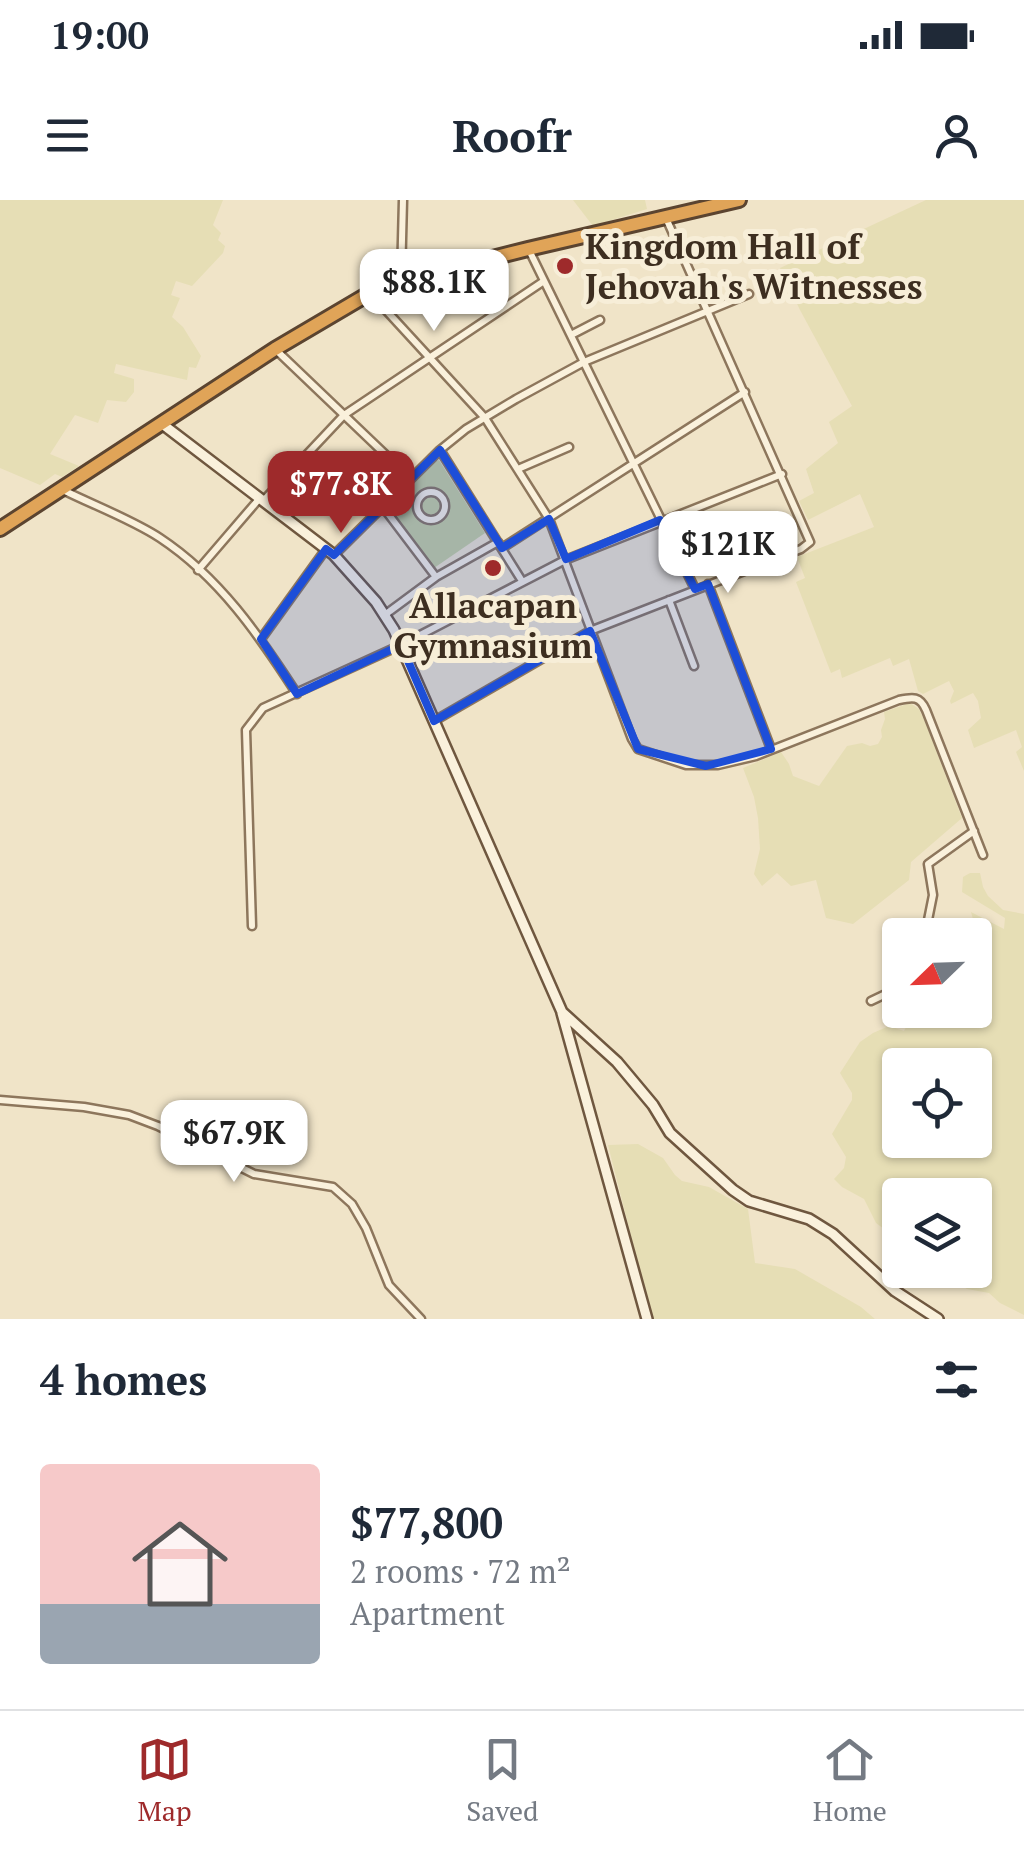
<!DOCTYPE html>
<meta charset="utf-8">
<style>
body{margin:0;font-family:"PT Serif",serif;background:#f2f2f3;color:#1f2937;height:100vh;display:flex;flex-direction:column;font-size:38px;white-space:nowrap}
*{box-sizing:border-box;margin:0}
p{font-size:32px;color:#747a83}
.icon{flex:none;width:55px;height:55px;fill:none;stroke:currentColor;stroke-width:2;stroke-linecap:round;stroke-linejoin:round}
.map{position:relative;height:1119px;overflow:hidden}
.panel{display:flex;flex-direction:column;background:#fff;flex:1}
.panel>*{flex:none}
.needle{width:65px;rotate:247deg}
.controls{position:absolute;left:882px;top:718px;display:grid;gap:20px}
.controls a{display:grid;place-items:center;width:110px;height:110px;border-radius:10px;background:#fff;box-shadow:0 2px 8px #0004;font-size:50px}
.price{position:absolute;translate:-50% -85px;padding:0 22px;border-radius:20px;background:#fff;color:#222;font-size:32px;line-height:65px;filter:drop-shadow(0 2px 5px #0008)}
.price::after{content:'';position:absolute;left:50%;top:60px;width:30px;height:22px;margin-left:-15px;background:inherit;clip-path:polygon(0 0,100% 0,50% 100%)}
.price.current{background:#9e2a2b;color:#fff}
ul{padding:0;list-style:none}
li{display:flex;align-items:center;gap:30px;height:250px;padding:0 40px}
li span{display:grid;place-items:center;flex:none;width:280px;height:200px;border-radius:10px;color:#555}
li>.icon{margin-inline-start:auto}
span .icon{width:120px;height:120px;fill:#fffc;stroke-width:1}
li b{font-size:42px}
h2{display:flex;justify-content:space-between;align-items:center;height:120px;padding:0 40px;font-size:42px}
.status{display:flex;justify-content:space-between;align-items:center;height:70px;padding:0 50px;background:#fff;direction:ltr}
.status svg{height:28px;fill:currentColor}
header{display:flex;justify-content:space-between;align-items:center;height:130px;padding:0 40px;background:#fff;font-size:45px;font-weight:700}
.tab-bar{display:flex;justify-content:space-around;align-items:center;height:140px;border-top:2px solid #e0e1e3;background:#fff;font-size:28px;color:#747a83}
.tab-bar a{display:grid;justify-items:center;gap:5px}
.tab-bar .current{color:#9e2a2b}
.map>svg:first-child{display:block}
.farmland{fill:#e6deb5;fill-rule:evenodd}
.green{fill:#c9cf9b}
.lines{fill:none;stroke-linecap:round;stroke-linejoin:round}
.street-casing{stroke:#8d765c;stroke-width:11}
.secondary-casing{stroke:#6f573f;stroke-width:14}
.highway-casing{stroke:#5b4430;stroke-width:18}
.street{stroke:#faf1dc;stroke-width:6}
.secondary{stroke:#faf1dc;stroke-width:9}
.highway{stroke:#e0a458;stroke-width:12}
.marked{fill:#1d4ed8;fill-opacity:0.2;stroke:#1d4ed8;stroke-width:8;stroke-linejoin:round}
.poi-dot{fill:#9e2a2b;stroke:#f7eed8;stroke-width:4}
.labels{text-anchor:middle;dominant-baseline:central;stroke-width:10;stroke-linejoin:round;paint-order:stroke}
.poi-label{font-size:35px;font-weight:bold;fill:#3d2e20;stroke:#f7eed8;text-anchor:start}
</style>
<div class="status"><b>19:00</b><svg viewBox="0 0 49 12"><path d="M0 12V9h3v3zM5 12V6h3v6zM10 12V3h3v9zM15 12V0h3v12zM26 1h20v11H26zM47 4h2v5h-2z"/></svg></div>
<header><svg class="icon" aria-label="menu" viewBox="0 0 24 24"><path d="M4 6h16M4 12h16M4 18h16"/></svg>Roofr<svg class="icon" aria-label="person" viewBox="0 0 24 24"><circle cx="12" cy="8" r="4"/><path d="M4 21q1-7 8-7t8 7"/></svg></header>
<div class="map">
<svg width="1024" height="1119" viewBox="0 0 1024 1119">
<rect width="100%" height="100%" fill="#f0e4c8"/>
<path class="farmland" d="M0 0H223L213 25 221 33 218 40 225 46 223 53 192 86 176 81 171 95 180 98 172 117 183 127 201 156 196 168 189 167 187 180 116 164 114 173 134 179V192L126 202 107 200 98 223 75 215 50 254 79 266 62 277 55 274 40 285 0 268Z
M573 0H645L647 9 593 26Z
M926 0H1024V571L1016 552 1022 547 1016 530 974 548 968 530 981 518 978 501 973 493 951 504 950 501 954 491 949 481 923 494 918 491 909 459 893 466 890 458 842 478 840 469 831 473 796 382 805 378 797 357 874 327 860 294 808 320 799 301 814 293 806 269 838 243 829 222 852 206 800 110 780 68Z
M910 503 919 509 925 522 962 618 911 662 909 680 853 724 826 718 816 680 791 686 777 673 762 686 754 674 760 649 758 618 754 597 743 568 781 552 789 564 793 576 819 586 847 546 862 543 870 546 878 544 882 537 881 530 885 519 884 512Z
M970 673H980L983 687 988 696 1003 710 1024 714V1115L1000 1103 989 1093 967 1089 937 1070H975V995H900V1041L876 1023 864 999 842 987 834 979 844 968 846 957 832 934 852 900V893L840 873 860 842 873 833 889 826 904 831 915 810H975V735H970L973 719 971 712 1004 729 1005 718 962 692 963 677ZM900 865H975V940H900Z
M638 944 663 958 675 975 682 981 709 987 748 1009 755 1063 795 1069 861 1107 875 1119H652L608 945Z"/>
<path class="green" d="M439 260 485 333 434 368 388 308 434 262Z"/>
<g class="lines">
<defs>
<path id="street" d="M529 50 695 389
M401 79 403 0
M372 95 485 218 549 319 632 539 638 549 686 565H718L756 556 899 500C913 497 920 496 926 510L983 655
M571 135 600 120
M275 149 411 279
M440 250 522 381
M518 269 569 247
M63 290C93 305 133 320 160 338 219 377 259 435 297 494
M417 306a14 14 0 1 1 28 0a14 14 0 1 1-28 0Z
M263 301 344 215 544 81
M383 307 436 377
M502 348 745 192
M334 355 440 250 466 229 516 199 584 162 749 94
M198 370 259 299
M708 384 771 549
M669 400 694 466
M386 414 436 377 498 342
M261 439 326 349
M434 521 590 431 801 349 810 342 666 18
M252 726 246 530 263 508 401 445 565 360 782 274
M925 735 933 695 928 664 974 631
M871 801 892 791 900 785
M0 900 84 907 129 915 158 926 254 974 333 987 352 1004 366 1028 389 1085 421 1119"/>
<path id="secondary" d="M161 223 334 355 376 402 394 430 562 812 617 862 653 905 670 933 733 990 749 1001 809 1019 833 1034 895 1091 938 1119
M562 813 647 1119"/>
<path id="highway" d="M0 329 275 149 370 93 401 81 528 49 739 0"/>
</defs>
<use href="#street" class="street-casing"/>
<use href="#secondary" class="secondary-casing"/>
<use href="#highway" class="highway-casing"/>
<use href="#street" class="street"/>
<use href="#secondary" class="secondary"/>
<use href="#highway" class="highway"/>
</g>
<path class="marked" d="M440 250 502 348 549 319 566 359 660 320 695 389 708 384 771 549 706 566 638 549 590 431 434 521 401 445 297 494 261 439 326 349 334 355Z"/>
<g class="poi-dot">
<circle cx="565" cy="66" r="10"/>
<circle cx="493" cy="368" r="10"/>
</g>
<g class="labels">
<g class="poi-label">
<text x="585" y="46">Kingdom Hall of<tspan x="585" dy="40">Jehovah's Witnesses</tspan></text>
<text x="493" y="405" text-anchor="middle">Allacapan<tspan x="493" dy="40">Gymnasium</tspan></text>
</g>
</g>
</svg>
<div class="controls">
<a><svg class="needle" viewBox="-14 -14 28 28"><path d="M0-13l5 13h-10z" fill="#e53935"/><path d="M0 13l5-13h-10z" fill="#747a83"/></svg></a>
<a><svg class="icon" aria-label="locate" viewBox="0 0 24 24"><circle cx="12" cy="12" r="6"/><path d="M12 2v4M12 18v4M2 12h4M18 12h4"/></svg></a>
<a><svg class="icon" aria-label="layers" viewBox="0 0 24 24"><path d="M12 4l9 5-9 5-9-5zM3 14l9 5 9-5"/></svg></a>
</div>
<b class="price" style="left:434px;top:134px">$88.1K</b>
<b class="price current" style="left:341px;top:336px">$77.8K</b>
<b class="price" style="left:728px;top:396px">$121K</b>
<b class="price" style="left:234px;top:985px">$67.9K</b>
</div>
<section class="panel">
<h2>4 homes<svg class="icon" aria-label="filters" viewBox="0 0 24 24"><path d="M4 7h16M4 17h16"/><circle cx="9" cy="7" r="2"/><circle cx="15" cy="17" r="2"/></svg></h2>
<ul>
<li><span style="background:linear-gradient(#f6c9c9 70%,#9aa5b1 0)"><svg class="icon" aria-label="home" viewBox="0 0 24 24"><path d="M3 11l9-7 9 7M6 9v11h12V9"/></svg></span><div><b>$77,800</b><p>2 rooms · 72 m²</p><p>Apartment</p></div></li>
</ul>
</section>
<nav class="tab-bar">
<a class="current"><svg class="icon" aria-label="map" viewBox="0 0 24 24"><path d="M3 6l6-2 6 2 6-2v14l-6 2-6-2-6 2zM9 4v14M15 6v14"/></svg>Map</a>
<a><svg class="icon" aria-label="saved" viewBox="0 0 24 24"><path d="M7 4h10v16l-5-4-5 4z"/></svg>Saved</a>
<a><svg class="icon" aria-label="home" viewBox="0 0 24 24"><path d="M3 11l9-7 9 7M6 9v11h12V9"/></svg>Home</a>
</nav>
